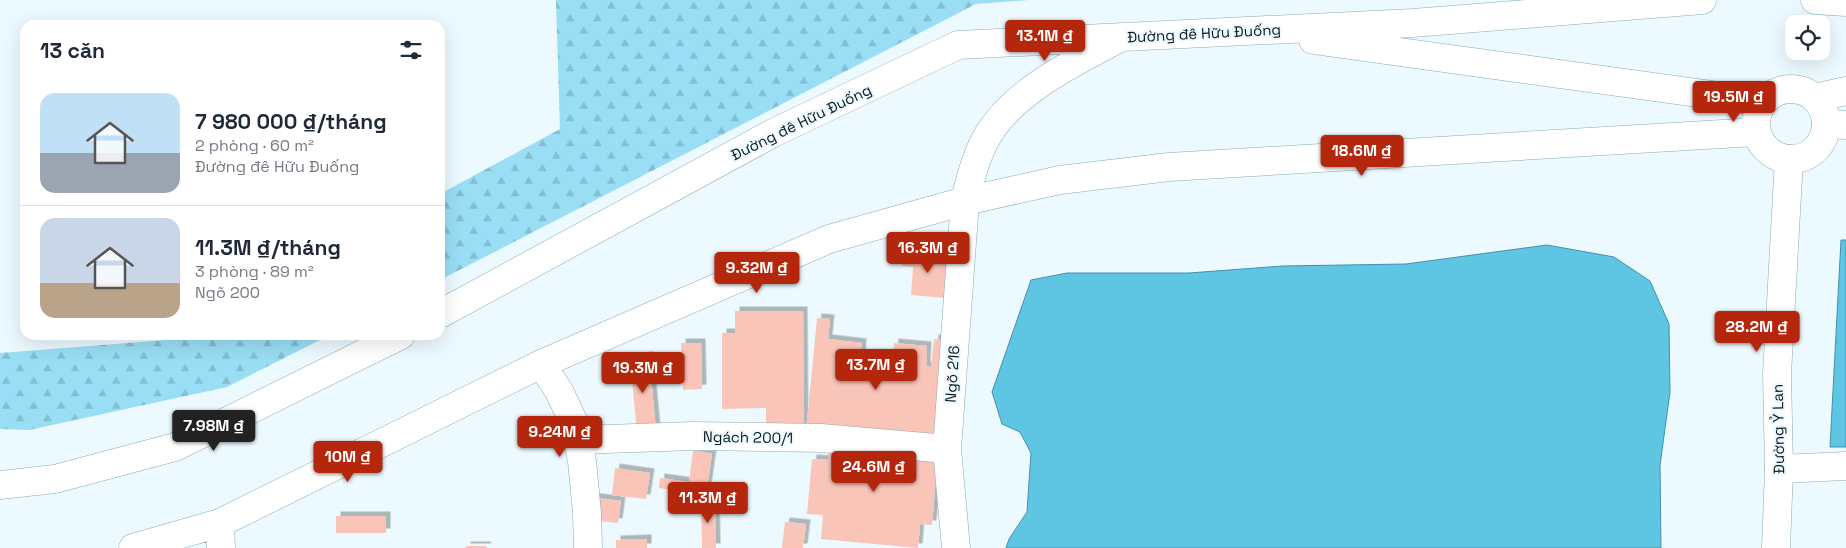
<!DOCTYPE html>
<html lang="vi">
<meta charset="utf-8">
<style>
body{margin:0;font-family:"Space Grotesk",sans-serif;background:#f2f2f3;color:#1f2937;height:100vh;display:flex;flex-direction:column;font-size:19px;white-space:nowrap}
*{box-sizing:border-box;margin:0}
p{font-size:16px;color:#747a83}
.icon{flex:none;width:28px;height:28px;fill:none;stroke:currentColor;stroke-width:2;stroke-linecap:round;stroke-linejoin:round}
.map{position:relative;flex:1;overflow:hidden}
.sheet{position:absolute;left:20px;top:20px;width:425px;height:320px;display:flex;flex-direction:column;background:#fff;border-radius:15px;box-shadow:0 5px 20px #0002}
.sheet>*{flex:none}
.buttons{position:absolute;left:1785px;top:15px;display:grid;gap:10px}
.buttons a{display:grid;place-items:center;width:45px;height:45px;border-radius:10px;background:#fff;box-shadow:0 5px 20px #0002;font-size:25px}
.price{position:absolute;translate:-50% -42px;padding:0 11px;border-radius:5px;background:#b4270d;color:#fff;font-size:16px;line-height:32px;filter:drop-shadow(0 1px 2px #0008)}
.price::after{content:'';position:absolute;left:50%;top:30px;width:15px;height:11px;margin-left:-8px;background:inherit;clip-path:polygon(0 0,100% 0,50% 100%)}
.price.on{background:#222;color:#fff}
ul{padding:0;list-style:none}
li{display:flex;align-items:center;gap:15px;height:125px;padding:0 20px}
li+li{border-top:1px solid #e0e1e3}
li span{display:grid;place-items:center;flex:none;width:140px;height:100px;border-radius:15px;color:#555}
li>.icon{margin-inline-start:auto}
span .icon{width:60px;height:60px;fill:#fffc;stroke-width:1}
li b{font-size:21px}
h2{display:flex;justify-content:space-between;align-items:center;height:60px;padding:0 20px;font-size:21px}
.map>svg:first-child{display:block}
.forest{fill:url(#forest-firs)}
.water{fill:#5ec5e3;stroke:#4691a7}
.building{fill:#f9c5b9;filter:url(#shadow)}
.lines{fill:none;stroke-linecap:round;stroke-linejoin:round}
.minor-casing{stroke:#8baab5;stroke-width:29}
.major-casing{stroke:#8baab5;stroke-width:29}
.minor{stroke:#fff;stroke-width:28}
.major{stroke:#fff;stroke-width:28}
.labels{text-anchor:middle;dominant-baseline:central;stroke-width:4.5;stroke-linejoin:round;paint-order:stroke}
.street-label{font-size:15px;fill:#0d191c;stroke:#ecf9fe}
</style>
<div class="map">
<svg width="1846" height="548" viewBox="0 0 1846 548">
<defs>
<pattern id="forest-firs" width="22" height="20" patternUnits="userSpaceOnUse" patternTransform="scale(1.25)"><rect width="22" height="20" fill="#99def4"/><path d="M5 1l3.5 6h-7zM16 11l3.5 6h-7z" fill="#83bed1"/></pattern>
<filter id="shadow"><feDropShadow dx="4.5" dy="-4.5" stdDeviation="0" flood-color="#0004"/></filter>
</defs>
<rect width="100%" height="100%" fill="#ecf9fe"/>
<path class="forest" d="M556 0H1029L976 4 440 280V194L560 129Z
M176 335H330L227 387 29 430 0 429V353L166 340Z"/>
<path class="water" d="M1841 240H1846V447H1830Z
M1547 245 1614 257 1650 281 1669 324 1670 392 1660 465 1661 548H1006L1009 539 1027 512 1031 453 1020 432 1002 424 992 392 1031 280 1067 273H1189L1283 266 1406 264Z"/>
<path class="building" d="M904 252 949 256 946 298 911 295 913 267 902 266Z
M735 311H803L804 430H766V408L722 409V333H735Z
M817 318 830 319 828 339 862 343 861 360 892 363 894 343 927 346 926 366 931 367 934 339 949 340 938 445 806 432Z
M681 343H701L702 389 683 390Z
M649 356 656 431 637 433 630 358Z
M830 440 938 450 932 525 920 524 918 548 821 539 823 515 807 514 812 459 828 460Z
M693 450 712 454 706 495 659 488 660 478 689 482Z
M615 468 650 473 646 499 612 495Z
M590 497 621 501 618 523 588 520Z
M701 499H715L716 548H702Z
M336 516H386V533H336Z
M785 522 806 524 803 548H782Z
M647 539V548H616V540Z
M466 546H486L487 548H466Z"/>
<g class="lines">
<defs>
<path id="minor" d="M1826 124 1846 125
M541 364 559 391 575 425 582 461 587 513 588 548
M578 440 693 436 821 438 947 449
M1779 469 1846 466
M220 523 221 548
M133 548 220 523 541 364 829 239 965 201 1060 180 1169 167 1756 132
M956 548 947 449 965 201C970 178 976 155 988 135 1015 90 1075 62 1120 38"/>
<path id="major" d="M1815 0 1846 2
M1313 40 1763 102
M1756 124a35 35 0 1 1 70 0a35 35 0 1 1-70 0Z
M1815 98 1846 91
M440 314 773 133 958 45 1413 23 1702 0
M0 485 55 479 175 447 401 335
M1776 548 1779 469 1777 374 1789 159"/>
</defs>
<use href="#minor" class="minor-casing"/>
<use href="#major" class="major-casing"/>
<use href="#minor" class="minor"/>
<use href="#major" class="major"/>
</g>
<g class="labels">
<g class="street-label">
<text transform="translate(1204 33) rotate(-3)">Đường đê Hữu Đuống</text>
<text transform="translate(801 122) rotate(-26)">Đường đê Hữu Đuống</text>
<text transform="translate(952 374) rotate(-86)">Ngõ 216</text>
<text transform="translate(1778 429) rotate(-91)">Đường Ỷ Lan</text>
<text transform="translate(748 437) rotate(1)">Ngách 200/1</text>
</g>
</g>
</svg>
<div class="buttons">
<a><svg class="icon" aria-label="locate" viewBox="0 0 24 24"><circle cx="12" cy="12" r="6"/><path d="M12 2v4M12 18v4M2 12h4M18 12h4"/></svg></a>
</div>
<b class="price" style="left:1045px;top:62px">13.1M ₫</b>
<b class="price" style="left:1734px;top:123px">19.5M ₫</b>
<b class="price" style="left:1362px;top:177px">18.6M ₫</b>
<b class="price" style="left:928px;top:274px">16.3M ₫</b>
<b class="price" style="left:757px;top:294px">9.32M ₫</b>
<b class="price" style="left:1757px;top:353px">28.2M ₫</b>
<b class="price" style="left:876px;top:391px">13.7M ₫</b>
<b class="price" style="left:643px;top:394px">19.3M ₫</b>
<b class="price on" style="left:214px;top:452px">7.98M ₫</b>
<b class="price" style="left:560px;top:458px">9.24M ₫</b>
<b class="price" style="left:348px;top:483px">10M ₫</b>
<b class="price" style="left:874px;top:493px">24.6M ₫</b>
<b class="price" style="left:708px;top:524px">11.3M ₫</b>
<section class="sheet">
<h2>13 căn<svg class="icon" aria-label="filters" viewBox="0 0 24 24"><path d="M4 7h16M4 17h16"/><circle cx="9" cy="7" r="2"/><circle cx="15" cy="17" r="2"/></svg></h2>
<ul>
<li><span style="background:linear-gradient(#bfe0f5 60%,#9aa5b1 0)"><svg class="icon" aria-label="home" viewBox="0 0 24 24"><path d="M3 11l9-7 9 7M6 9v11h12V9"/></svg></span><div><b>7 980 000 ₫/tháng</b><p>2 phòng · 60 m²</p><p>Đường đê Hữu Đuống</p></div></li>
<li><span style="background:linear-gradient(#c9d6e8 65%,#b9a48a 0)"><svg class="icon" aria-label="home" viewBox="0 0 24 24"><path d="M3 11l9-7 9 7M6 9v11h12V9"/></svg></span><div><b>11.3M ₫/tháng</b><p>3 phòng · 89 m²</p><p>Ngõ 200</p></div></li>
</ul>
</section>
</div>
